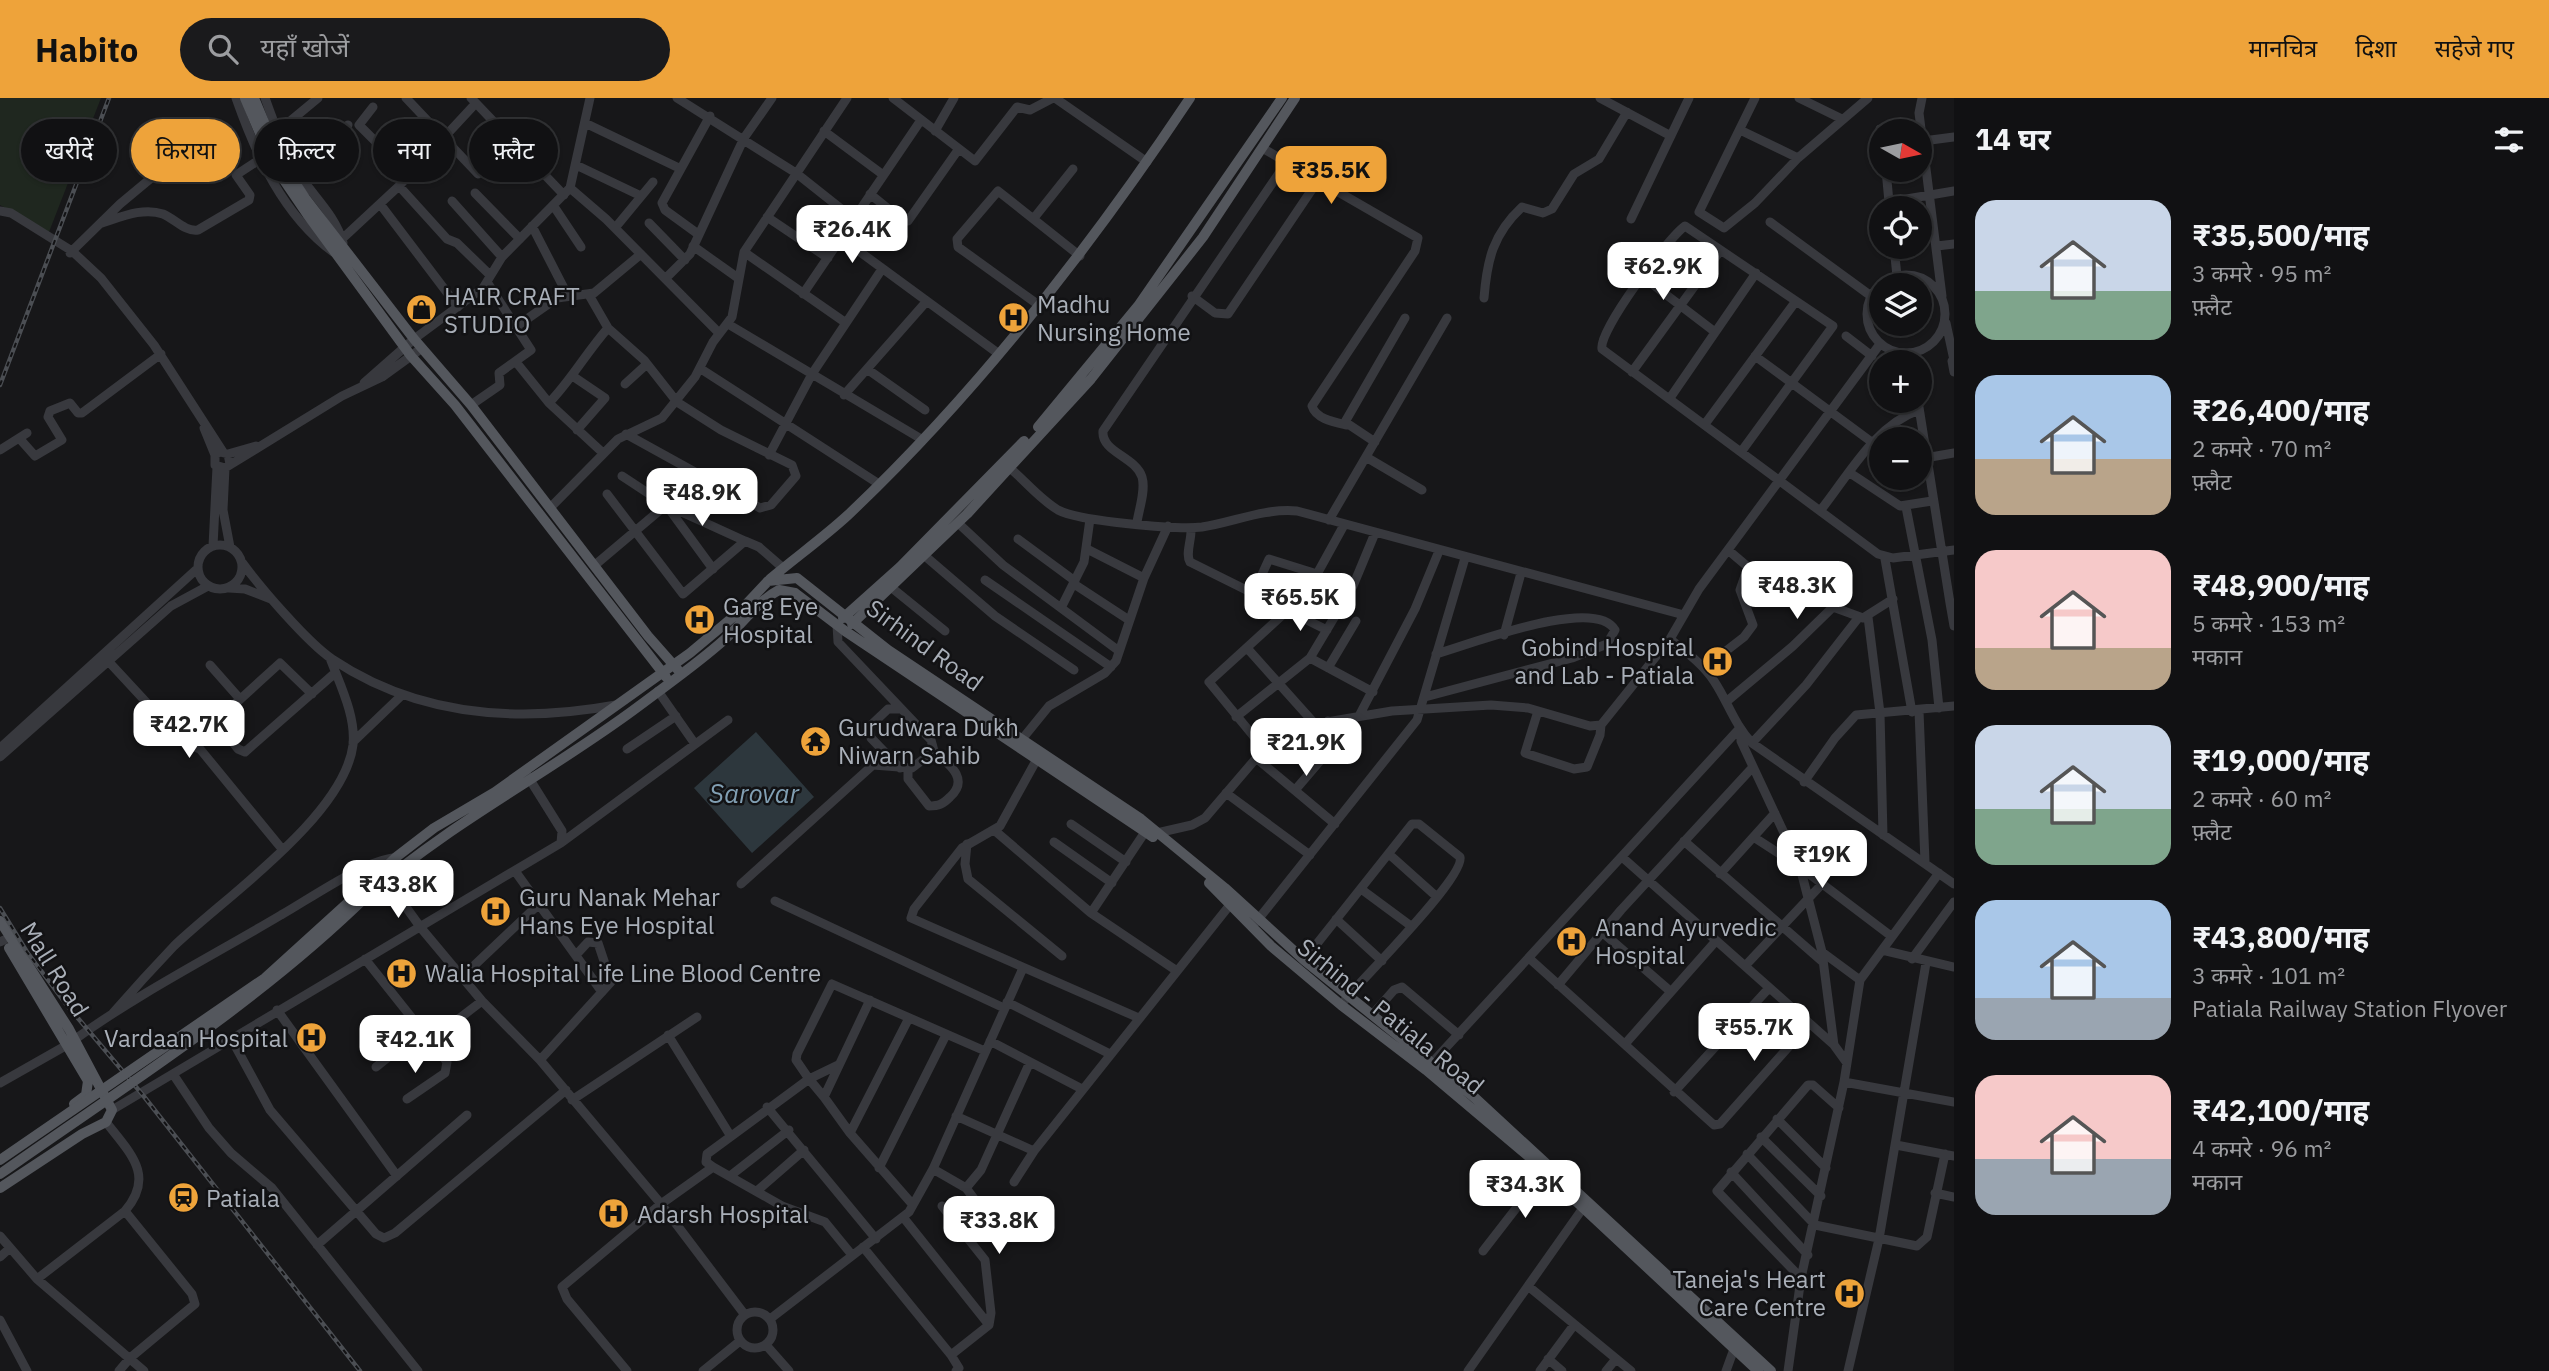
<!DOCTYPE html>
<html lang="hi">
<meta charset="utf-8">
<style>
body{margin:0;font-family:"IBM Plex Sans","Noto Sans Devanagari",sans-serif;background:#1a1a1c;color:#f1f3f6;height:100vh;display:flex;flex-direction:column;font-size:26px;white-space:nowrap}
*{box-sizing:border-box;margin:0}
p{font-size:23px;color:#9c9da0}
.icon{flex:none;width:38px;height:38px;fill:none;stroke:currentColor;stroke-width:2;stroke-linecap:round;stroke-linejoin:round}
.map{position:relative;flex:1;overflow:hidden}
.panel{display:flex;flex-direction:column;background:#111113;width:595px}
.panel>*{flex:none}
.hud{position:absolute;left:21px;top:21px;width:665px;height:63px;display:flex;gap:14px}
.needle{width:46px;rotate:99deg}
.tools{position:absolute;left:1869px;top:21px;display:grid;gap:14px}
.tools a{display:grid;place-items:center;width:63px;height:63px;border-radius:50%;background:#111113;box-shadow:0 2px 5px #0004,0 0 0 2px #303133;font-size:35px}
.price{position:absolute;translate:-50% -60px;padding:0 16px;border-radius:14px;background:#fff;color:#222;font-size:23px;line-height:46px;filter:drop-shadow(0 2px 4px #0008)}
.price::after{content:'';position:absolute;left:50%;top:42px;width:21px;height:16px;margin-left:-10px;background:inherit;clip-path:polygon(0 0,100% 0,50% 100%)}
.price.active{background:#eea33a;color:#111}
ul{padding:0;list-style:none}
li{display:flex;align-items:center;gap:21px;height:175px;padding:0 21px}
li span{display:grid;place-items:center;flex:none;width:196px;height:140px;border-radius:21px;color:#555}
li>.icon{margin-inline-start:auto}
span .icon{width:84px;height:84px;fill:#fffc;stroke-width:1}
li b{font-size:30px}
h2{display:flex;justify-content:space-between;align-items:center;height:84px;padding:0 21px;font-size:30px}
.tag{padding:0 24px;border-radius:32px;background:#111113;box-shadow:0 2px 5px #0004,0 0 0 2px #303133;font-size:24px;line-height:63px}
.tag.active{background:#eea33a;color:#111}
header{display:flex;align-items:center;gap:42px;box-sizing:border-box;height:98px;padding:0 35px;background:#eea33a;color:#111}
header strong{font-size:33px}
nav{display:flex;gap:38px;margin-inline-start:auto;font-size:24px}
.search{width:490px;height:63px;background:#1a1a1c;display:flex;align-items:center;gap:18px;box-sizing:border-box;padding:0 24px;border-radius:38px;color:#9c9da0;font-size:26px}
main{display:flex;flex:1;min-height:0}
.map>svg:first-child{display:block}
.green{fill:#1f271f}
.water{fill:#2d373d}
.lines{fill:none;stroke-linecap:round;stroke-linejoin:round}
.minor{stroke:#38393e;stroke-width:9}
.major{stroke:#54575d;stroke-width:10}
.rail-casing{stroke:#4b4e53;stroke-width:4.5}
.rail{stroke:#121214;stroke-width:2;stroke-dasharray:5;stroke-linecap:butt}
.major-bridge{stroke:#54575d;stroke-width:10}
.labels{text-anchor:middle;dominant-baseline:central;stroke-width:5;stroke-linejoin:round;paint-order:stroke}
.poi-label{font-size:24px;fill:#a9afb8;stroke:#121214;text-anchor:start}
.street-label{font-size:24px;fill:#a9afb8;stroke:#121214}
.water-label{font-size:26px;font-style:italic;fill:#819fb3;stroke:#121214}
</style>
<header>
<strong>Habito</strong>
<div class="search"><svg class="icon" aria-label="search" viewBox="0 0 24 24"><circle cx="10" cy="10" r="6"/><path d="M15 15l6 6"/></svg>यहाँ खोजें</div>
<nav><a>मानचित्र</a><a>दिशा</a><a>सहेजे गए</a></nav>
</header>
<main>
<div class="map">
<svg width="1954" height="1273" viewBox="0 0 1954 1273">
<rect width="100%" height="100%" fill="#171719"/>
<path class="green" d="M0 0H101L49 134 0 107Z"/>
<path class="water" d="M756 634 814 699 752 755 694 690Z"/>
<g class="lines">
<path class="minor" d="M236 0C256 57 283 117 333 154
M265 0C274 24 282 49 296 71 311 97 335 115 343 145
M406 0 478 76
M471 0 564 97
M677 0 796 75 854 121
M893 0 975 63 1017 9 1030 12 1053 0
M1055 0 1147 64
M1600 0 1671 38
M1755 0 1699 114 1724 130 1755 105 1798 60 1868 0
M1799 0 1842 21
M1922 0 1919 15 1942 198
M373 9 359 27 409 77
M585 25 679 70
M1880 31 1881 34
M1740 32 1798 60
M824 33 882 76
M935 33 954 0
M277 34 318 0
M1923 43 1954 39
M1264 51 1418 140 1415 153 1312 308C1316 321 1334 324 1347 327
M576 67 641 98
M296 71 348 27
M1886 72 1889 104
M399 88 447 141 457 145 490 177
M570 90 606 121 719 235
M475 95 520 141
M870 96 902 122 908 123 958 52
M452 103 502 159
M380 106 458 209
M553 107 581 149
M1890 110 1889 104 1954 93
M0 113 11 115 72 153 101 180 154 247 223 354
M767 119 828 160
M1034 120 1073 71
M1631 121 1689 0
M1770 124 1871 198
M102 125C121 119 143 109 163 116 175 121 185 134 198 132L249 102 250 97 236 77 259 62
M649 125 685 162
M532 128 568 198
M615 130 653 84
M698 136 665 112 662 105 710 18
M841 140 999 256
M342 141 399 88 476 5
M693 148 738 180
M1937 148 1954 146
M1894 149 1897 178
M744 154 846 225
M70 155 120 106 174 61 198 34
M1867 216a39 39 0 1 1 78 0a39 39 0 1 1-78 0Z
M1643 179 1715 234
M666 180 690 156 744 40 772 0
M803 196 921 22
M589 197 608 230 644 262 677 304 721 332 792 367 796 378 771 407 760 410 626 336
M1192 198 1215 215 1228 216 1317 84
M1484 200C1487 162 1493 136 1522 109L1543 115 1552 111 1574 76 1599 61 1627 14
M1040 208 958 149 957 141 998 93 1080 158
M1946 225 1954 262
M728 226 923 342
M517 228 557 200 594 195 641 156
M1846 238 1872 258
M1755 258 1873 345
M1952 263 1954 274
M516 264 549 305C572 281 586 255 608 230
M701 271 879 386
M867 271 925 312
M1632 274 1720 153
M574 279 605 300 577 332
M364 285 414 241 483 190 502 159 570 90 590 0
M625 286 647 266
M844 297 926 204
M1670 300 1756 175
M1918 303 1950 505H1954
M549 305 603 355
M471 307 500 287 499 275 531 252 487 184
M1705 326 1796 203
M204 330 215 357
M19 340 35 358 62 342 48 319 50 313 70 305 78 315H82L161 256
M1375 344 1345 324 1405 220
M0 352 27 335
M1741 354 1833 228 1685 128C1668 140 1598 233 1602 251L1878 456 1893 460 1954 452
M228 356 256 348
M769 357 812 276 882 171
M1366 359 1422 392
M1925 360 1954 355
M230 366 228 356 220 354 215 357V367L225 370 342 298 382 279 422 250
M1005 366C1023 380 1038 400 1058 412 1078 423 1178 432 1202 429 1234 424 1264 410 1297 413L1684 517
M225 370 223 412 230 449
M1850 375 1900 408 1932 403
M607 396 683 496 745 443 666 407 622 378
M667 408 713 471
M1906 409 1932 542 1939 610
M550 410 618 341 662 320 695 279 713 244 732 219 744 154 847 0
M1820 413C1849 377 1874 328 1919 312
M1329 422 1447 220
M1137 424C1139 411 1146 392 1142 379 1136 359 1101 354 1103 333L1286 65
M958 425 1003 467 1119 553
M1191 430C1192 441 1185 456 1190 464L1327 532
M1018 441 1075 483
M745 443 759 449 783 470
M198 469a22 22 0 1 1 44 0a22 22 0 1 1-44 0Z
M213 448 217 369
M1087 451 1144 480
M925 458 995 518 1074 572
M1885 461 1912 614
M241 463C260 489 307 544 332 561 417 618 518 625 616 607
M595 467 666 407
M985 482 1111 569
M1074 486 1129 522
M229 490 245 491 271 501
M892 490 945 533
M1254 494 1269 461 1317 476 1344 427
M1950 505 1954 528
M1061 510 1084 464 1090 421
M1868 519 1880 615 1883 737
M1504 537 1521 475
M1670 541C1686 554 1703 566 1714 583 1728 604 1734 626 1752 645L1954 786
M1247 550 1315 626
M1310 560 1373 594
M109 564 185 646 200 651 282 751
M210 567 240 601
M1328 570 1356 523
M1704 570 1744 539 1753 527 1740 492 1748 469 1728 452
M658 593 695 646
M1425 599 1572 560 1607 546 1615 532C1595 497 1469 547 1436 556
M1726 604 1793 548 1833 509 1863 520 1893 501
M1538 613 1525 655 1574 671 1587 669 1600 637 1601 627
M1919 613 1925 764
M1360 616 1415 511 1439 453
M1236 619 1310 560 1353 488 1375 435
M216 623 238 651 245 654 335 575
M1741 634V643L1800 769 1822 854 1834 947 1847 965
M1023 640 1049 608 1105 575 1116 563 1144 480 1168 428
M353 644 402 597
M1752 645 1806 587 1859 519
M190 647 280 565 312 596
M0 650 198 470
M627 651 676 618
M1264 651 1209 584 1288 512
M0 659 171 508 208 488
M1256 660 1335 726
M1037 661 1000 728 962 750 914 811 911 820 1139 920
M900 670 871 640 869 629 888 611H901
M908 670V681L929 708C939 708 943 706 950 699 970 681 949 666 934 653
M1804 684 1835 640 1856 617 1954 608
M1296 691 1332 649 1328 623
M1226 695 1310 757
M1071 726 1126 764
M994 732 1091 815 1145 734
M1157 735 1192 727 1205 720 1264 651 1315 626 1392 613 1491 607 1528 610 1590 628 1601 627 1670 541 1699 491 1880 246
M1755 740 1800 769 1891 838
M1684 743 1823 864
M1054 744 1112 785
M561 745 728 622
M967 746 965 766 968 781 1062 858
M1390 757 1437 799
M1622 759 1834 947
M515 773 602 894
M1720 776 1775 715
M741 786 873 667 912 670 934 653 931 642 838 544 837 527
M376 790 390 792 398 798 421 830 482 903 540 962 661 1106 745 1217
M1361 791 1411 828
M775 803 1004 910
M1091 815 1177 873
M1336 821 1382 863
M1256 824 1417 622 1465 460
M1602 834 1670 893
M0 844 4 842
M1882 852 1954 869
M1822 854 1860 882
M365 861 447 964 445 975 407 1001
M1530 861 1714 1027 1720 1026 1809 926
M1912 861 1954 804
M1304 862 1412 726H1419L1460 759C1466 778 1362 881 1345 902
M1745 868 1822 786
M462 879 539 806
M1558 887 1621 812 1752 670
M870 902 824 999 850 1035 913 1107
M1007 904 1110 956
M277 912 397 1078
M113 915C133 892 153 870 174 848 225 799 344 718 353 647 356 618 340 587 330 560
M1372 917 1394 892 1402 889 1459 937
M668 937 730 1037
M231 940 270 1012 376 1136 384 1140 395 1135 566 992
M74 942C139 895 212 858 281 817 308 802 366 761 395 760
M431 942 482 903
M990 943 1082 991
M1625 946 1715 844
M540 962 611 884 598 845 588 844 576 857
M1429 968 1739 631
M376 969 422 932
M173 976 209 1030 231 1055 272 1090 418 1273
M1844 984 1954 1004
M0 985 67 947
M1674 994 1769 890
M824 999 809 981 838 967
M572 1002 697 919
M767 1009 876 1141
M112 1012 561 745 562 733 527 677
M956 1018 1034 1053
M1777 1021 1826 1070
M106 1024C129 1054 156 1077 125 1113L192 1196 195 1206 130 1260 119 1273
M850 1035 909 920
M1761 1039 1821 1098
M1896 1047 1954 1058
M1747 1056 1815 1127 1917 1148 1927 1139 1945 1056
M879 1070 946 937
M933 1071 966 1090 990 1122
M1731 1074 1808 1157
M730 1078 789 1032
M1014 1084 1034 1053 1233 803
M966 1090 981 1072 1030 964
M757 1093 804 1052
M1935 1095 1954 1099
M942 1108 985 1162 991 1215 989 1227 951 1257
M903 1119 989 1227
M0 1138 37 1181 144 1273
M317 1147 467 1017
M863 1149 951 1257 959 1270 956 1273
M1483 1153 1545 1073
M852 1157 825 1124 782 1108 713 1069 706 1064 707 1056 809 981 796 962 797 956 832 886 985 953
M0 1159 10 1150
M1801 1180 1717 1093 1808 987H1813L1839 1010
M37 1181 125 1113
M1528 1188 1631 1273
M737 1232a18 18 0 1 1 36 0a18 18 0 1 1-36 0Z
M770 1221 909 1114 933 1071 1023 870
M0 1222 27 1273
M766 1247 789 1273
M1548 1261 1562 1273
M627 1273 567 1201 562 1189 661 1106 713 1069
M703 1273 740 1243
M1468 1273 1583 1110
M1540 1273 1574 1227
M1606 1273 1615 1262
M1726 1273 1734 1251
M1788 1273 1801 1180 1844 984 1860 882 1939 775
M1848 1273 1879 1141 1926 865"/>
<path class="major" d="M245 0 273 66 307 116 411 258 455 307 666 579
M254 0 279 60 305 100 414 241 471 307 648 538 678 572
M1038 329 1138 208 1282 0
M770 481C796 459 823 440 848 417 979 293 1090 150 1190 0
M843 520 900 469 1024 343
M852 526 967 416 1091 281 1203 139 1295 0
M1209 785 1271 848 1341 907 1426 972 1534 1063
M363 791 395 760 434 730 495 694 690 555 739 514 768 483 797 480 888 552 1141 721 1225 790 1304 862 1474 999 1771 1273
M368 797C451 724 551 674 639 608 668 586 697 566 724 542 742 526 758 503 779 492L795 495 845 533 1153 739
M0 823 69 931 112 1012 106 1024 82 1036 0 1090
M9 850 88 983 86 997 74 1006
M1548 1077 1758 1273"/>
<defs>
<path id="rail" d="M0 287 109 0
M0 810 27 854 66 906 142 996 360 1273"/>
</defs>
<use href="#rail" class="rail-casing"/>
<use href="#rail" class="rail"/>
<path class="major-bridge" d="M0 1062 265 880 363 791
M0 1076C126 987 258 905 368 797"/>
</g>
<defs>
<symbol id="shop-disc" viewBox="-11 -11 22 22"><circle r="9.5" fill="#eea33a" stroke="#121214"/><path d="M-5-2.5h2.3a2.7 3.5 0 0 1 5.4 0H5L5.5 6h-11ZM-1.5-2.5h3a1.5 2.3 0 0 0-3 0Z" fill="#111"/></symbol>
<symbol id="hospital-disc" viewBox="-11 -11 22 22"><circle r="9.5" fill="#eea33a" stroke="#121214"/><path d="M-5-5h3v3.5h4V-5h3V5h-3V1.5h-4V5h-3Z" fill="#111"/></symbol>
<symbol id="temple-disc" viewBox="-11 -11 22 22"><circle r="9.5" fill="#eea33a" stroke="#121214"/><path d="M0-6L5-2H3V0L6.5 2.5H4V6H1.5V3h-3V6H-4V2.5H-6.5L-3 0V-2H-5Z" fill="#111"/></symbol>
<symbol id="station-disc" viewBox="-11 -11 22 22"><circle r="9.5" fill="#eea33a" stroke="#121214"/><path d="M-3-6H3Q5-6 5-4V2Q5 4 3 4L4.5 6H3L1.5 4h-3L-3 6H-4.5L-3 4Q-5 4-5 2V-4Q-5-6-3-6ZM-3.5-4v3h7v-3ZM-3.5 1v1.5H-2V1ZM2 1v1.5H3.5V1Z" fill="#111"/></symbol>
</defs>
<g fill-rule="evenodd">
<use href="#shop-disc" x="404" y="194" width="35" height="35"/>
<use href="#hospital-disc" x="996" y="202" width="35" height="35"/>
<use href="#hospital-disc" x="682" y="504" width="35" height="35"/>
<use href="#hospital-disc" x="1700" y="546" width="35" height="35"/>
<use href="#temple-disc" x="798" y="626" width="35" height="35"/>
<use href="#hospital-disc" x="478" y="796" width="35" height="35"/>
<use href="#hospital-disc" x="1554" y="826" width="35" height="35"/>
<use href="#hospital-disc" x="384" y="858" width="35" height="35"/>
<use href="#hospital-disc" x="294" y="922" width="35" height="35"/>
<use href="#station-disc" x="166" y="1082" width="35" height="35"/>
<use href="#hospital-disc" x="596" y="1098" width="35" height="35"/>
<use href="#hospital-disc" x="1832" y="1178" width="35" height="35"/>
</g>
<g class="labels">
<g class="poi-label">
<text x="444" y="198">HAIR CRAFT<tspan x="444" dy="28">STUDIO</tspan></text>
<text x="1037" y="206">Madhu<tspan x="1037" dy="28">Nursing Home</tspan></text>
<text x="723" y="508">Garg Eye<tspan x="723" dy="28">Hospital</tspan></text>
<text x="1694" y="549" text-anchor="end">Gobind Hospital<tspan x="1694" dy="28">and Lab - Patiala</tspan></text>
<text x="838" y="629">Gurudwara Dukh<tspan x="838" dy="28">Niwarn Sahib</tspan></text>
<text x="519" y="799">Guru Nanak Mehar<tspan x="519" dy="28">Hans Eye Hospital</tspan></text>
<text x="1595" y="829">Anand Ayurvedic<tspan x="1595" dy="28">Hospital</tspan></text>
<text x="425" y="875">Walia Hospital Life Line Blood Centre</text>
<text x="288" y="940" text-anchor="end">Vardaan Hospital</text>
<text x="206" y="1100">Patiala</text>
<text x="637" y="1116">Adarsh Hospital</text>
<text x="1826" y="1181" text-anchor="end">Taneja's Heart<tspan x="1826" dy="28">Care Centre</tspan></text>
</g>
<g class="street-label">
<text transform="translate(925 547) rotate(36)">Sirhind Road</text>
<text transform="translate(55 871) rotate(58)">Mall Road</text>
<text transform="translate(1391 918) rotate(39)">Sirhind - Patiala Road</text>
</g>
<g class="water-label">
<text x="754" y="695">Sarovar</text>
</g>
</g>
</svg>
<div class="tools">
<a><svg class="needle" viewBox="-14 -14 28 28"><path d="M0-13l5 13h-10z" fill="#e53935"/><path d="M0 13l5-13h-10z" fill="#9c9da0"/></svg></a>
<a><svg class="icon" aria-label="locate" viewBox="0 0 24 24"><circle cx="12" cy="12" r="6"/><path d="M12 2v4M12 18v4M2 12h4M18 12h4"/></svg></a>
<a><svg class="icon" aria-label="layers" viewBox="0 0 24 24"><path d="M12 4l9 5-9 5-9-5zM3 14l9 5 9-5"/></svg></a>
<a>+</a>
<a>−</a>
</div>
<b class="price active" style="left:1331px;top:108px">₹35.5K</b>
<b class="price" style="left:852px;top:167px">₹26.4K</b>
<b class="price" style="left:1663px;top:204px">₹62.9K</b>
<b class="price" style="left:702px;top:430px">₹48.9K</b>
<b class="price" style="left:1797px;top:523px">₹48.3K</b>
<b class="price" style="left:1300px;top:535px">₹65.5K</b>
<b class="price" style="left:189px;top:662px">₹42.7K</b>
<b class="price" style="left:1306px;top:680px">₹21.9K</b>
<b class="price" style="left:1822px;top:792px">₹19K</b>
<b class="price" style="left:398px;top:822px">₹43.8K</b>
<b class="price" style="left:1754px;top:965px">₹55.7K</b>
<b class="price" style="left:415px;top:977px">₹42.1K</b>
<b class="price" style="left:1525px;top:1122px">₹34.3K</b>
<b class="price" style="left:999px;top:1158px">₹33.8K</b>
<div class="hud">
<a class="tag">खरीदें</a>
<a class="tag active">किराया</a>
<a class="tag">फ़िल्टर</a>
<a class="tag">नया</a>
<a class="tag">फ़्लैट</a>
</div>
</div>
<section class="panel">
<h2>14 घर<svg class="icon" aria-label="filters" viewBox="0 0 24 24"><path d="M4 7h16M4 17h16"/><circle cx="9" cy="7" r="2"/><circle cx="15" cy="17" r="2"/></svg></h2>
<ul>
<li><span style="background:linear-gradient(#c9d6e8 65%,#7fa58c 0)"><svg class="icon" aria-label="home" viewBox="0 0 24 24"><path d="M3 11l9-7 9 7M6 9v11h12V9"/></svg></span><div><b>₹35,500/माह</b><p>3 कमरे · 95 m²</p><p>फ़्लैट</p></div></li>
<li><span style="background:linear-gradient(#a9c7e8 60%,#b9a48a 0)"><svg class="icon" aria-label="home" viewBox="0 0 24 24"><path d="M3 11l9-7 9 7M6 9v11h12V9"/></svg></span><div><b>₹26,400/माह</b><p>2 कमरे · 70 m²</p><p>फ़्लैट</p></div></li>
<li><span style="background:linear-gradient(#f6c9c9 70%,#b9a48a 0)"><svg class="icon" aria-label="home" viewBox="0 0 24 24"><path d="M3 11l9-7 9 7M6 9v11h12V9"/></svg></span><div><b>₹48,900/माह</b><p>5 कमरे · 153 m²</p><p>मकान</p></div></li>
<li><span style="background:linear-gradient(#c9d6e8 60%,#7fa58c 0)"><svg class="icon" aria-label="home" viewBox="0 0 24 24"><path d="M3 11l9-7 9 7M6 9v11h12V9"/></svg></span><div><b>₹19,000/माह</b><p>2 कमरे · 60 m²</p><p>फ़्लैट</p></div></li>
<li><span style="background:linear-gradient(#a9c7e8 70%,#9aa5b1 0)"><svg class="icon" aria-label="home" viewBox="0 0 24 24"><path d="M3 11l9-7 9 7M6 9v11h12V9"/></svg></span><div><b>₹43,800/माह</b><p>3 कमरे · 101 m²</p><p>Patiala Railway Station Flyover</p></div></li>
<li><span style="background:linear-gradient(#f6c9c9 60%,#9aa5b1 0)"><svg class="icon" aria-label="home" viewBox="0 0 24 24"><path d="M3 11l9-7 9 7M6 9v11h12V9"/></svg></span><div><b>₹42,100/माह</b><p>4 कमरे · 96 m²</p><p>मकान</p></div></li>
</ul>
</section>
</main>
